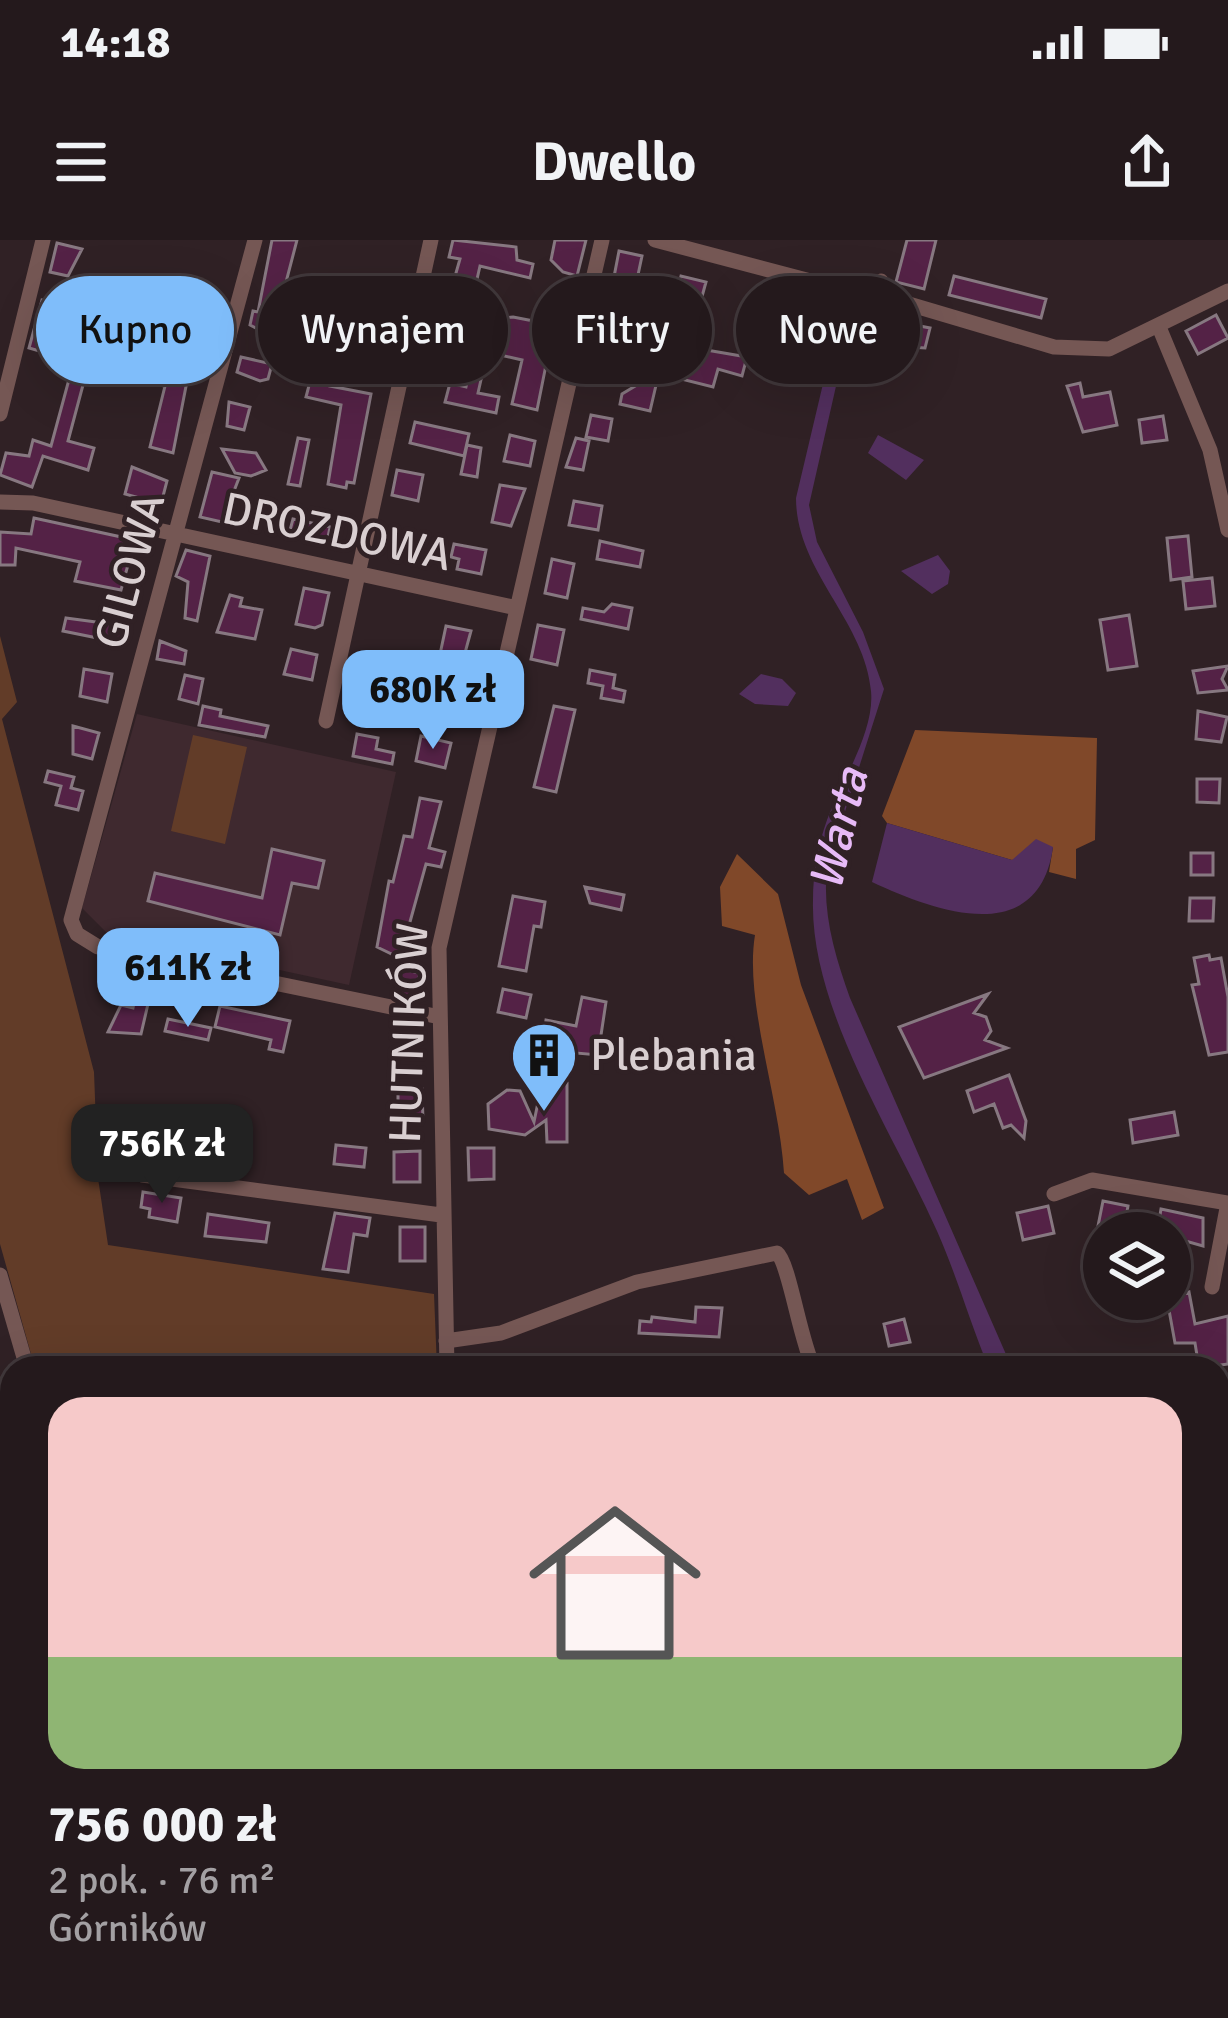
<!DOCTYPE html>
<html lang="pl">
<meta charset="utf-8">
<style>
body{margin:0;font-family:Signika,sans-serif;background:#2c2225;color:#f1f3f6;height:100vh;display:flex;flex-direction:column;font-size:45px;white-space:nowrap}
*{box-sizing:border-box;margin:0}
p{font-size:39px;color:#a3a0a3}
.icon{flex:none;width:66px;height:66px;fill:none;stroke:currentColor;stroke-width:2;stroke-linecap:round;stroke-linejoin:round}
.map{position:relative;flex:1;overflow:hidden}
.drawer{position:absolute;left:0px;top:1116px;width:1230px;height:663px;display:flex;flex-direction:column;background:#24191c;border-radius:36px 36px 0 0;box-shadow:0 12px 48px #0002,0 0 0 3px #41383b}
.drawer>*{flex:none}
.top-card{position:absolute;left:36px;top:36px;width:1158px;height:108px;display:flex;gap:24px}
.tools{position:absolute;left:1083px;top:972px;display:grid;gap:24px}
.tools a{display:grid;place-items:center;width:108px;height:108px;border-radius:50%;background:#24191c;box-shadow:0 12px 48px #0002,0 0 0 3px #41383b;font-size:60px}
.price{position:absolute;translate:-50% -102px;padding:0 27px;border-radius:24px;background:#7fbdfa;color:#111;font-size:39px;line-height:78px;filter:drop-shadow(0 3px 6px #0008)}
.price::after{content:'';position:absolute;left:50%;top:72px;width:36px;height:27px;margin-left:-18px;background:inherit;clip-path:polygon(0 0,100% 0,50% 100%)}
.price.selected{background:#222;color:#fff}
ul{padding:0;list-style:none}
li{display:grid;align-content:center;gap:24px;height:636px;padding:0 48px}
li+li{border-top:3px solid #41383b}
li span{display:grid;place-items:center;height:372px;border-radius:36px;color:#555}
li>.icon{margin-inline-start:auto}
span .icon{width:216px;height:216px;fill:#fffc;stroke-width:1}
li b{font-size:51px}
.pill{padding:0 42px;border-radius:54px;background:#24191c;box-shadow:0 12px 48px #0002,0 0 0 3px #41383b;font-size:42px;line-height:108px}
.pill.selected{background:#7fbdfa;color:#111}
.status{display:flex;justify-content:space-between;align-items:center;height:84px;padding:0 60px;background:#24191c;direction:ltr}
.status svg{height:33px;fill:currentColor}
header{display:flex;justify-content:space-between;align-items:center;height:156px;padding:0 48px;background:#24191c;font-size:54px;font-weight:700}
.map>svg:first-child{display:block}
.built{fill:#3f292f}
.green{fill:#623c28}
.forest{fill:#804829}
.water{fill:#522f5e}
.building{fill:#542246;stroke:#877881;stroke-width:3}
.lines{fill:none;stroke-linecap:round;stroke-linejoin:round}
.minor{stroke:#755754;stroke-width:15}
.labels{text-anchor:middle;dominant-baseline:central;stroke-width:9;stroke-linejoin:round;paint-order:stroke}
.street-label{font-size:45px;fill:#d9cfd1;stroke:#302125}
.poi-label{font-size:45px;fill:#d9cfd1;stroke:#302125;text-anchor:start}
.water-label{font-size:48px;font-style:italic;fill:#e7baf7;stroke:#302125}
</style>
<div class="status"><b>14:18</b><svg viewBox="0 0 49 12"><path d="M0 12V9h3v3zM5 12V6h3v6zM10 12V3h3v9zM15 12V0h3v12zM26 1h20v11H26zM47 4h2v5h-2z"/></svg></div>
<header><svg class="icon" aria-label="menu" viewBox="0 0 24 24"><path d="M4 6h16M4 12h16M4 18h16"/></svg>Dwello<svg class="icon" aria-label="share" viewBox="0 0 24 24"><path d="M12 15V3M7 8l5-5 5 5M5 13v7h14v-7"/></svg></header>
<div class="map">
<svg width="1228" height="1778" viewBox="0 0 1228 1778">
<rect width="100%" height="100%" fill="#302125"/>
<path class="built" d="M137 474 396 532 349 745 107 693 82 668Z"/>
<path class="green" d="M0 396 17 462 2 479 94 832 98 938 108 1005 434 1054 437 1128H35L0 1004Z
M193 495 247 507 225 604 171 591Z
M368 1767H976L974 1778H366Z"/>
<path class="forest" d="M915 490 1097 498 1095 600 1076 609V639L1049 632 1053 607 1012 620 887 583 882 576Z
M737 614 778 654 801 745 884 968 862 980 847 939 809 955 784 933C780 860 744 761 755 695L722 686 720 647Z
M976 1767H1186L1189 1778H974Z"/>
<path class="water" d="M848 38 862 41 867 57 854 67 809 265 817 302 863 392 884 449 827 628C822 673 835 716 850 758L1012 1128H989C970 1083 957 1036 937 991 894 894 810 769 813 660 813 633 818 605 827 580 841 542 875 492 871 451 865 381 796 331 796 258Z
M878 195 924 220 906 240 868 213Z
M938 315 950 331 948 344 932 354 901 331Z
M761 434 782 439 796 453 788 466 755 464 739 454Z
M887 583 1012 620 1036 599 1053 607C1039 708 938 673 872 642Z"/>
<path class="building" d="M272 0H297L285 46 292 48 275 98 250 85 253 71 258 72Z
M453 0 516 7 517 20 533 24 530 38 480 26 475 48 484 51 475 92 456 88 461 64 448 61 460 19 449 17Z
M555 0H586L577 36 563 32 551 20Z
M907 0H936L924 49 896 42Z
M57 3 82 9 68 36 50 32Z
M619 11 642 16 635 49 676 57 681 36 706 42 695 82 682 79 673 113 637 104 630 125 606 115 617 76 607 73Z
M954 36 1046 59 1041 78 949 55Z
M186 44 215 51 189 131 173 213 150 207 165 146 158 145 179 70 154 64 157 52 183 58Z
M42 60 67 66 58 101 81 106 87 86 98 89 68 201 94 208 88 230 43 216 32 247 0 235 6 213 29 216 33 200 51 206 74 121 29 108Z
M369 62 394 67 389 91 364 86Z
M1216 75 1228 98 1198 114 1186 91Z
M513 77 554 85 537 170 512 164 522 120 496 114 503 78Z
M899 82 930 88 925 108 894 106Z
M356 101 370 104 368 113 380 116 377 129 351 124Z
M290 104 311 108 306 133 285 129Z
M689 107 747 117 742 136 718 129 713 147 681 139Z
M241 117 272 124 268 139 260 141 237 132Z
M472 120 485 122 478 153 499 157 496 173 445 162 450 143 466 147Z
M312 134 332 138 330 146 371 154 354 243 347 242 346 248 328 244 341 165 306 157Z
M647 139 657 141 650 171 620 164 622 154Z
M1080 143 1083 157 1110 152 1117 185 1083 192 1067 146Z
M229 162 250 167 244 190 227 186Z
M591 175 612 179 608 201 586 197Z
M1163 176 1167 200 1142 203 1139 180Z
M415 182 469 194 464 216 410 203Z
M510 195 535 201 530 226 504 221Z
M298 198 309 200 300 246 288 244Z
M576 198 589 201 583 230 566 227Z
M467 205 481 208 477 237 461 234Z
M222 209 256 213 266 230 251 236 235 233Z
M132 227 167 241 161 264 125 254Z
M397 230 423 235 418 261 392 255Z
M212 232 239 238 222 282 200 277Z
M500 245 525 249 511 286 492 282Z
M574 261 602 266 598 290 569 285Z
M34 278 135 300 121 350 75 341 80 322 16 308 15 325H0V292L31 294Z
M293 279 330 287 327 302 289 294Z
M1188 296 1192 337 1171 340 1167 298Z
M600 301 643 311 640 327 597 319Z
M454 304 486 310 481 334 457 329 459 319 451 317Z
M186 310 210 316 197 381 185 378 188 342 176 336Z
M552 319 574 324 567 358 545 353Z
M1212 338 1215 366 1186 369 1183 341Z
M304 348 329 353 322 385 315 388 296 384Z
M230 355 242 358 240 366 262 370 255 399 217 392Z
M612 364 632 368 628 389 581 379 583 368 604 372Z
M1129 375 1137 426 1108 430 1100 380Z
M66 378 126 386 122 403 63 391Z
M538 385 564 390 557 425 531 419Z
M446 386 471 391 462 424 439 419Z
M160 401 186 411 184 424 157 419Z
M291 409 317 415 312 440 284 434Z
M1228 426 1222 439 1228 450 1198 453 1193 431Z
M356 427 383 433 375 458 350 452Z
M84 429 112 434 107 462 80 456Z
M590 430 615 435 613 448 625 451 623 462 601 458 603 446 588 443Z
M185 435 203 439 198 464 179 459Z
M456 436 483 442 478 465 451 459Z
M203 466 221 470 220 476 268 486 265 497 199 485Z
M554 466 575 470 556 552 534 547Z
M1198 471 1227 477 1221 502 1196 499Z
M73 486 99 493 92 519 73 514Z
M357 494 378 498 376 509 394 513 392 524 353 516Z
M421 496 451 503 445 528 416 521Z
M48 531 74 537 71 548 83 551 78 570 56 565 61 546 45 542Z
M1197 539H1220L1219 563 1197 562Z
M420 558 441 562 429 608 445 612 441 627 426 624 400 718 377 707 389 641 393 642 404 596 412 597Z
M272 609 324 621 318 648 292 643 280 695 148 661 155 633 262 658Z
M1191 613H1213V635H1191Z
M585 647 624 655 621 670 590 663Z
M513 656 545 662 541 687 534 686 526 731 499 726Z
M1190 658H1214L1213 681H1189Z
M1209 715 1210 720 1221 718 1228 757V812L1209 815 1192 745 1199 744 1194 718Z
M401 729 420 733 414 759 395 755Z
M141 731 155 734 141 794 108 792 121 765 133 768Z
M503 749 531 755 526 778 498 772Z
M988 754 974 773 986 777 991 791 985 800 1007 808 924 838 899 787Z
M582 757 606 762 598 815 553 811V795L544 793 546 780 576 786Z
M220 766 290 781 283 812 269 809 271 800 215 787Z
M168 779 211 788 208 800 165 791Z
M1009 835 1026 881 1024 898 1011 885 1003 888 994 864 974 872 967 851Z
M543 838 567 843V902H547L546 880 525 895 489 889 488 864 507 850 520 851 534 882Z
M422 849 423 881H398V850Z
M1174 872 1178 895 1133 903 1130 880Z
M336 905 366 908 364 927 334 924Z
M468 908H494V939L469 940Z
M420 911V942H394V912Z
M143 952 181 958 177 982 149 977 150 969 141 967Z
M1103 961 1128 966 1124 990 1098 986Z
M1048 966 1054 993 1023 1000 1017 973Z
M1161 969 1203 978V1006L1157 993Z
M335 973 370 978 367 996 354 994 348 1032 323 1029Z
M208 974 269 983 266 1002 205 996Z
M400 987H425V1021H400Z
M1189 1052 1195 1084 1228 1076V1124L1199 1128 1195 1103H1175L1167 1059Z
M696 1067 722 1068 719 1097 639 1093 640 1081 651 1082 652 1077 695 1082Z
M904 1079 910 1102 889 1106 884 1084Z"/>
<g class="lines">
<path class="minor" d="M255 0 71 680 77 694 98 707 440 777
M655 0 818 43
M881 41 885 57 1054 107 1109 109 1228 51
M1159 87 1210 210 1228 290
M0 174 43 0
M0 262 33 263 517 368
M326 481 431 0
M142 935 441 975
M1054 954 1092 940 1228 963
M0 1035 27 1128
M1212 1047 1228 963
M446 1101 501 1093 637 1042 777 1013C789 1022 800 1101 814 1128
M447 1128 439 708 602 0
M1218 1200 1228 1198
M0 1302H12
M1218 1401 1228 1399
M1218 1583 1228 1602
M0 1651 12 1652
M269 1767 276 1778
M352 1778 355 1767"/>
</g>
<defs>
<symbol id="building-pin" viewBox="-11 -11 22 30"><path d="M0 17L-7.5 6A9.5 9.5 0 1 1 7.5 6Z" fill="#7fbdfa" stroke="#302125"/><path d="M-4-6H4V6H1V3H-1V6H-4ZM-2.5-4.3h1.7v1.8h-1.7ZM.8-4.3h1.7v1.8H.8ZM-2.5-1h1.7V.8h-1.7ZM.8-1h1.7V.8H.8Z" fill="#111"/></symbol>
</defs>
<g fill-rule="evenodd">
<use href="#building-pin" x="506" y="777" width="76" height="104"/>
</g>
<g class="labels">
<g class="street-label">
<text transform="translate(337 292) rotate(12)">DROZDOWA</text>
<text transform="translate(130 331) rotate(-75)">GILOWA</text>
<text transform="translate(409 793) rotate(-88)">HUTNIKÓW</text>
</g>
<g class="poi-label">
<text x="590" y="815">Plebania</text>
</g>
<g class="water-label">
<text transform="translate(839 589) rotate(-77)">Warta</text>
</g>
</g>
</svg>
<div class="tools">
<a><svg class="icon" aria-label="layers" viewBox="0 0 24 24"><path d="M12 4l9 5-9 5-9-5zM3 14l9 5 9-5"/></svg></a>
</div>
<b class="price" style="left:433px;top:512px">680K zł</b>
<b class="price" style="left:188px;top:790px">611K zł</b>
<b class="price selected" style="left:162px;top:966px">756K zł</b>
<div class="top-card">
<a class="pill selected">Kupno</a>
<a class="pill">Wynajem</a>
<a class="pill">Filtry</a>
<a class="pill">Nowe</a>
</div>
<section class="drawer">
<ul>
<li><span style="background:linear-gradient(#f6c9c9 70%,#8fb573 0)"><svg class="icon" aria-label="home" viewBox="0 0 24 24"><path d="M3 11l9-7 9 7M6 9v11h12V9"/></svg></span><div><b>756 000 zł</b><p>2 pok. · 76 m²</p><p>Górników</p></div></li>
</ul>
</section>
</div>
